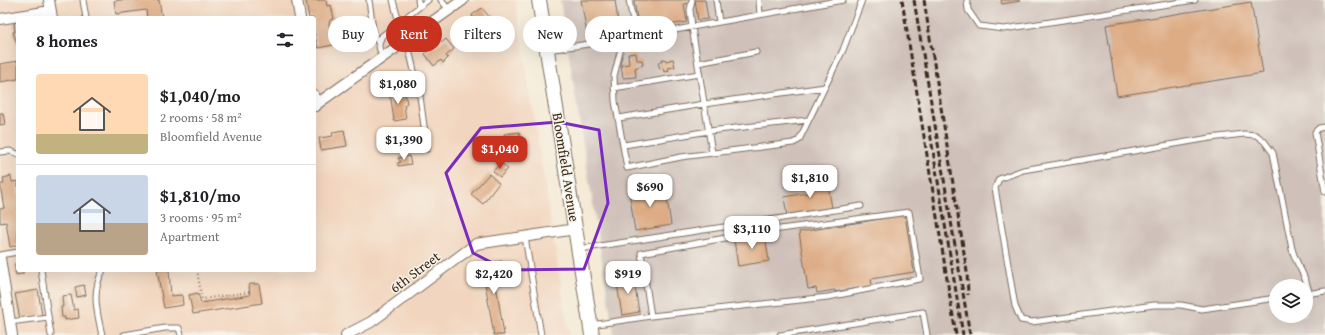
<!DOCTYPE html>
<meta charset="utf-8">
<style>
body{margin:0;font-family:"Gentium Book Plus",serif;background:#f2f2f2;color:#202124;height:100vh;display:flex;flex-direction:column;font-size:15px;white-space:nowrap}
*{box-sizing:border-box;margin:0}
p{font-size:13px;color:#757577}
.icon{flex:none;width:22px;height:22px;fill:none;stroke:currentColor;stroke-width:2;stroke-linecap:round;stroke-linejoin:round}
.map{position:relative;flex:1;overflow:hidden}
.side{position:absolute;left:16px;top:16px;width:300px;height:256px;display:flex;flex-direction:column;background:#fff;border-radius:4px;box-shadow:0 4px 16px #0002}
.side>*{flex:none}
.top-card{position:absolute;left:328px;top:16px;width:380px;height:36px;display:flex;gap:8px}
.buttons{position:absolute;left:1269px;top:279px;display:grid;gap:8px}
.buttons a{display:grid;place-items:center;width:44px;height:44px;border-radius:50%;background:#fff;box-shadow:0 4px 16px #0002;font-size:20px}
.price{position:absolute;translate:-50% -34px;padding:0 9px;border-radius:8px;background:#fff;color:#222;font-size:13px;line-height:26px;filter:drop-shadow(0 1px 2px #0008)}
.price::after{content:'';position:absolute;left:50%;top:24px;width:12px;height:9px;margin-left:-6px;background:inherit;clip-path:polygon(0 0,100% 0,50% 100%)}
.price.on{background:#c8321e;color:#fff}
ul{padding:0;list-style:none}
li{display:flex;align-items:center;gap:12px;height:100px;padding:0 20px}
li+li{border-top:1px solid #e0e0e0}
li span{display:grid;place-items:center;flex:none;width:112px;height:80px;border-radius:4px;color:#555}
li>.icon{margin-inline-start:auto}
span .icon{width:48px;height:48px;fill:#fffc;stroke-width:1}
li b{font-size:17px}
h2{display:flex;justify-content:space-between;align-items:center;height:48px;padding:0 20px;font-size:17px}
.chip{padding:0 14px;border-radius:18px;background:#fff;box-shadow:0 4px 16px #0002;font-size:14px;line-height:36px}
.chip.on{background:#c8321e;color:#fff}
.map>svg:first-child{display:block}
.built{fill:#f2d5be;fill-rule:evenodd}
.industrial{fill:#cfc1ba;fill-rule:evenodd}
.building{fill:#ddab84}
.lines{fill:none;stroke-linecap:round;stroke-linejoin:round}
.service-casing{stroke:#7c6c5d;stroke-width:7}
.minor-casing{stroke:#7c6c5d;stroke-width:12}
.secondary-casing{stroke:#7c6c5d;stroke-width:16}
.path{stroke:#7c6c5d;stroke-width:2;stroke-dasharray:1 3;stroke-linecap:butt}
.service{stroke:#fff;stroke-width:5}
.minor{stroke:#fff;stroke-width:10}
.secondary{stroke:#fff;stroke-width:14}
.rail{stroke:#3b2a1e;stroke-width:3;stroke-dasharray:6 3;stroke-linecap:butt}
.marked{fill:none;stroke:#7b2cbf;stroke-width:3;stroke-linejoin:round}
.labels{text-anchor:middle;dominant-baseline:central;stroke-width:3;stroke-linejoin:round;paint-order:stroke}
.street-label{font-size:14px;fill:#3b2a1e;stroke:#f7f3e8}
</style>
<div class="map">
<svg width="1325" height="335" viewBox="0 0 1325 335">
<rect width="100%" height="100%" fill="#f7f3e8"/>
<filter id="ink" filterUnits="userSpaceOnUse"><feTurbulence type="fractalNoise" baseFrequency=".025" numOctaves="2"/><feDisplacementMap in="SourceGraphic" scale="8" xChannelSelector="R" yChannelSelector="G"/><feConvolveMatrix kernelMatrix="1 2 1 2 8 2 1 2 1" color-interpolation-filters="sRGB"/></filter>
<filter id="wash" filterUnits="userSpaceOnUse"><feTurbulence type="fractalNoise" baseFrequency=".012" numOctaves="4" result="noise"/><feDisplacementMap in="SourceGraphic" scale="16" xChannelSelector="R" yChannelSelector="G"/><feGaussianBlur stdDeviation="0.9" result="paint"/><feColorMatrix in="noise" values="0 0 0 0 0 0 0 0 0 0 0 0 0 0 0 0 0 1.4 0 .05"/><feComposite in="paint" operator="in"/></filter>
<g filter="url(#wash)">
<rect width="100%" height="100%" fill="#f4e8d2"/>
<path class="built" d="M0 0H515L569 335H0ZM18 18H314V270H18Z"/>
<path class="industrial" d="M560 0H1325V335H614ZM1276 286H1306V316H1276Z"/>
<g id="blocks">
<path class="building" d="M122 0H159L162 18H147L146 10 116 14 114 1Z
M309 0H326L327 6 331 5 334 19 330 20 329 24 333 45 318 48 314 31V18H309L306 1Z
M581 0H615L619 29 587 34Z
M634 0H691V3L684 4 687 22 639 30Z
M695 0H705L708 19 698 20Z
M1001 0H1019L1020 1 1002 4Z
M1251 2 1263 73 1117 96 1106 25Z
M482 8 491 19 485 24 487 27 481 32 479 29 471 35 463 26 473 17 472 15Z
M18 22V44H17L13 32H15L14 23Z
M461 31 467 38 458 45 453 38Z
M446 39 454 49 446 56 448 58 443 63 441 60 434 66 425 54 434 45 436 47Z
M636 53 637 60H642L643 65 635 68 636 77 623 78 621 65 629 64 628 54Z
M662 59H665L666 61 673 59 675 67 668 68 669 71 664 72 663 68 660 69 658 62H662Z
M18 61V79L0 82V64Z
M395 89 396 94 405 93 407 103 404 105 406 119 394 121 391 99 389 97H390L389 90Z
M0 113H3L5 124 0 125Z
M344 130 347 146 321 150 319 138 333 136 332 132Z
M519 132 522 145H519L521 158 509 160 507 150H504L503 143H506L504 134Z
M409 156 411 164 398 166V163L401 162 398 158Z
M501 163 508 169 500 177 493 171Z
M489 174 499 183 483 204 471 194Z
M11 176 12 182 18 181V245L10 247 6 222 0 223V209L4 208 0 184H4L3 178Z
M827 179 832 208 787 216 784 197 808 193 806 182Z
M665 185 671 225 635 231 629 191Z
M905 215 914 272 871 279 872 286 835 292V290L817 293 816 288 808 289 799 232Z
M765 235 769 261 738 266 734 240Z
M502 261 504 270 494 272 504 335H494L482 265Z
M18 263V270H23V274L16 275 15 264Z
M157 270H169L171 296 182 295 183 305 164 308Z
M633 275 639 312 622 315 616 278Z
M251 284H259L262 303 193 314 189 295 198 293 201 303 250 295 249 285Z
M84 285 86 295 77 297 75 287Z
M38 290 42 315 20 319 15 294Z
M71 295 74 310 78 309 79 318 65 320V317H62L61 307H63L62 296Z"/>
</g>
</g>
<g filter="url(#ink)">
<use href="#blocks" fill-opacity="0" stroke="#7c6c5d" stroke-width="1"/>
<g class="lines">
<defs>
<path id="service" d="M83 0 86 18
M369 0 373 29 378 43
M393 0 399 23
M418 0 419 7
M441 0 449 10
M692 0 690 10 692 27 712 153
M716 0 719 22
M759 0 760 15
M967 0 968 10 979 26 1004 29 1195 0
M636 37 843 0
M623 40 614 76 615 101 627 168 681 157 793 143 799 140 843 50 862 0
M407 41 420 96 427 149
M548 50 636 37 629 0
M383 58C379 49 377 45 382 36L428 0
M698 63 756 52
M614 88 699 74
M619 118 704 104 825 87
M1325 127 1319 128 1315 132 1325 192
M624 145 709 131 808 120
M0 152 10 151 18 154
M525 237 541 335
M580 249 861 206
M0 255 18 252
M41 270 51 335
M1306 294 1325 291
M1276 298 1202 309 1181 305H1154L1032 322 1021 320 1015 306 995 188 999 179 1023 170 1210 138 1244 134 1256 135 1264 141 1273 153 1292 249C1297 267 1306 274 1309 293
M10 322 48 317
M591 325 651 316 828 297 920 279 909 212 765 231 641 253 651 316
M102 335C97 312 91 292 103 270
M124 335 165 328H179L181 335
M780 335 923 312 927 335"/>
<path id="minor" d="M49 0 52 18
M297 0 300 18
M0 19 51 11
M314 95 316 106
M314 106 463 0
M0 258 12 335
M346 335 371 322 476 244 576 229"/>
<path id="secondary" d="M539 0 592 335"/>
</defs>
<use href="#service" class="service-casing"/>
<use href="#minor" class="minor-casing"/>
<use href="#secondary" class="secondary-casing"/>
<path class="path" d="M197 270 202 299 249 292"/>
<use href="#service" class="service"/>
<use href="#minor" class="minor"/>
<use href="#secondary" class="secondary"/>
<path class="rail" d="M902 0 956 335
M914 0 970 335
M924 0 967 272 968 295
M929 126 963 335"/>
</g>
</g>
<path class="marked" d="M558 122 599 130 608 203 584 269 506 270 473 253 446 173 481 128Z"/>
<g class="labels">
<g class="street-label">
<text transform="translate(566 167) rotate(81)">Bloomfield Avenue</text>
<text transform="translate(415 272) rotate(-37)">6th Street</text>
</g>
</g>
</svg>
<div class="buttons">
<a><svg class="icon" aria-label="layers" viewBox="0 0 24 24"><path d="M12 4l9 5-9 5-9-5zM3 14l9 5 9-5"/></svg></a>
</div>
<b class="price" style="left:398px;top:105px">$1,080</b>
<b class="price" style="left:404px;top:161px">$1,390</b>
<b class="price on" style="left:500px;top:170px">$1,040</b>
<b class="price" style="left:810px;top:199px">$1,810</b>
<b class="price" style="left:650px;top:208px">$690</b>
<b class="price" style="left:752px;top:250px">$3,110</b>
<b class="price" style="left:494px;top:295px">$2,420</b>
<b class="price" style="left:628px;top:295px">$919</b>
<div class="top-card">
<a class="chip">Buy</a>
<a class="chip on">Rent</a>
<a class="chip">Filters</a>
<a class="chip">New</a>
<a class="chip">Apartment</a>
</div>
<section class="side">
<h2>8 homes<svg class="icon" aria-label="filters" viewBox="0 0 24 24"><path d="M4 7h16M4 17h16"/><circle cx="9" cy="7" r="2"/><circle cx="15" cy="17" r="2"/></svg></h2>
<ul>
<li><span style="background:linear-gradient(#ffd9b3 75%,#c2b280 0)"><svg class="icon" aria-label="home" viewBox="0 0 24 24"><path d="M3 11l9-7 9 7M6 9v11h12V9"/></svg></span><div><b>$1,040/mo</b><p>2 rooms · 58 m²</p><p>Bloomfield Avenue</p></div></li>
<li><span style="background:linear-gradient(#c9d6e8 60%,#b9a48a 0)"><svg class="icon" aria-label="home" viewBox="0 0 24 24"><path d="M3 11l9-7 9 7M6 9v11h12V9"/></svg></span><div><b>$1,810/mo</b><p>3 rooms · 95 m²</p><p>Apartment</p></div></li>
</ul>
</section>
</div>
